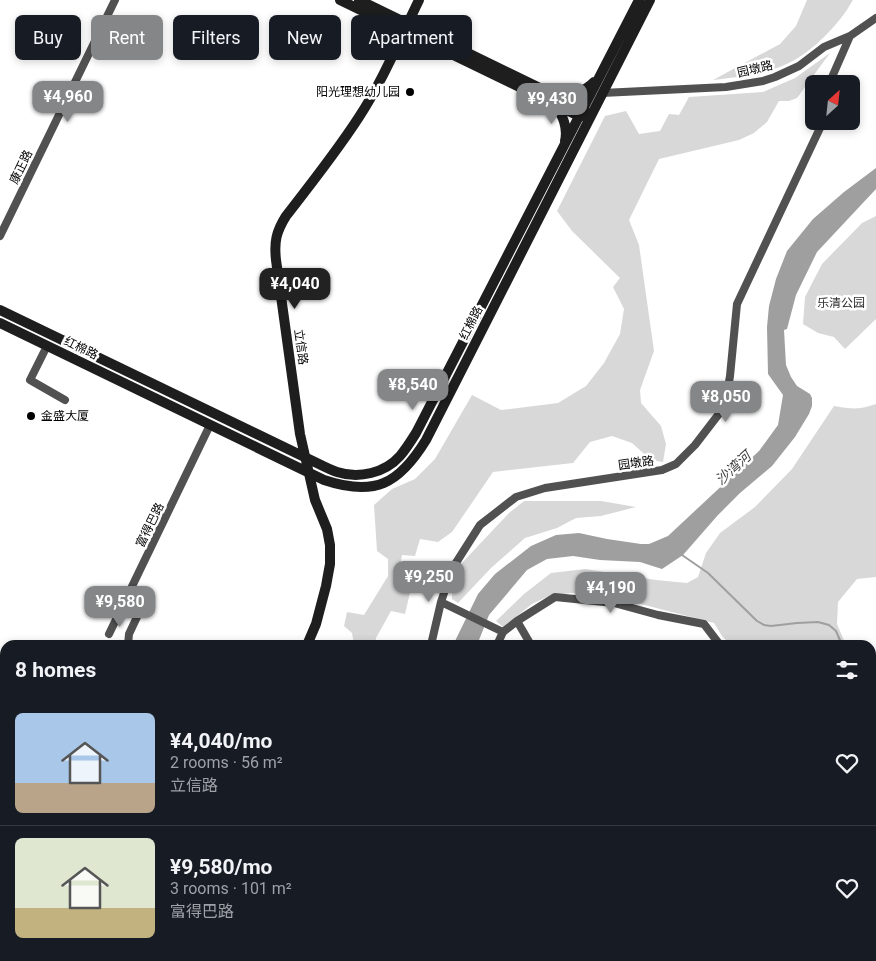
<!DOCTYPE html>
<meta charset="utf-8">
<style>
body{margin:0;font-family:Roboto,"Noto Sans SC",sans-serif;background:#20242c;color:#f1f3f6;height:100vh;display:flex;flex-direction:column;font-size:19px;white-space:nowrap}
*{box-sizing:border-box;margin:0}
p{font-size:16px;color:#9ea1a6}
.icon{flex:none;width:28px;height:28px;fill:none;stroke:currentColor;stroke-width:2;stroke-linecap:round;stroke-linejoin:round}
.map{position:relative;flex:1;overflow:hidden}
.sheet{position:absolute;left:0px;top:640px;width:876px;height:321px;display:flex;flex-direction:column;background:#171b24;border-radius:15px 15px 0 0;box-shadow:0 2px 8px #0003}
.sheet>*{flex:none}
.guide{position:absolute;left:15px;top:15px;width:500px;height:45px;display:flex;gap:10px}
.needle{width:32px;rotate:27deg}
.tools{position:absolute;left:805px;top:75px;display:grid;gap:10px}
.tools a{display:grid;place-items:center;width:55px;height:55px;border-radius:8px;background:#171b24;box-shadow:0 2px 8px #0003;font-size:25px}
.price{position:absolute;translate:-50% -42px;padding:0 11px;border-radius:10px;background:#858687;color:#fff;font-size:16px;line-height:32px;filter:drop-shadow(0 1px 2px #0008)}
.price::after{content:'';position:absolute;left:50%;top:30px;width:15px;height:11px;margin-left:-8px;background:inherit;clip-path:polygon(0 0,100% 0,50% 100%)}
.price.selected{background:#222;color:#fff}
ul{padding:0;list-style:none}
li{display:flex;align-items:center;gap:15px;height:125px;padding:0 15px}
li+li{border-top:1px solid #363941}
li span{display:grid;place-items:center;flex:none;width:140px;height:100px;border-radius:8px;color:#555}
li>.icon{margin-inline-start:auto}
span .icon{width:60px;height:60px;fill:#fffc;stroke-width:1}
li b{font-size:21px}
h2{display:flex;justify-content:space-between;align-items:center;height:60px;padding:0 15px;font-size:21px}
.tag{padding:0 18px;border-radius:8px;background:#171b24;box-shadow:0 2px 8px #0003;font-size:18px;line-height:45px}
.tag.selected{background:#858687;color:#fff}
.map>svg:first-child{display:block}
.green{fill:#d8d8d8}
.water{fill:#9f9f9f}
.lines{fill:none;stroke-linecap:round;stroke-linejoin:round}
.stream{stroke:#9f9f9f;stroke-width:2}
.street{stroke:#515151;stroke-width:8}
.secondary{stroke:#1e1e1e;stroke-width:10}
.poi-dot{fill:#000;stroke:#fff;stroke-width:2}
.labels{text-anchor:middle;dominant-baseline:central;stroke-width:5;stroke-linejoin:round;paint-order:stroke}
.street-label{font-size:12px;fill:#000;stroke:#fff}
.poi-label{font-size:12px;fill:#000;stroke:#fff;text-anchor:end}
.park-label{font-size:12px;fill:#2f2f2f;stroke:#fff}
.water-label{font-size:14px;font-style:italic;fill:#404040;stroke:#fff}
</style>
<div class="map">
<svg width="876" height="961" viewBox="0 0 876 961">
<rect width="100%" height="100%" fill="#fff"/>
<path class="green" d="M807 0H853C845 14 836 25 825 36 790 71 760 75 713 80L780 44 796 26Z
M830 53 797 98 789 101H779L767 122 754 133 739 140 659 159 629 220 639 245 654 351 640 390 641 403 661 426 666 444 663 462 651 460 632 443 612 436 590 442 573 463 493 472 452 532 438 542 420 539 415 556 402 555 397 580 412 584 405 614 391 611 376 638 375 645H354L352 633 344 626 347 612 364 615 388 576V559L377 551 374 505 392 489 415 479 435 459 472 395 501 410 558 403 586 386 604 363 620 334 624 309 613 287 620 278 572 231 557 211 605 116 626 111 639 134 660 131 669 114 679 115 689 97 763 92 795 78Z
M876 216V319L845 349 834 337 818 333 803 324 805 297 822 264 862 223Z
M876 404V577L857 579 838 602 837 624 846 645H731L722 636 714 623 637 603 584 592 551 595 532 604 503 627 496 621 524 594 551 573 585 569 656 580 687 583 698 577 706 553 720 533 755 507 792 469 834 406C853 409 858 410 876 404Z
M524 501H601L636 507 601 516 576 518 557 528 525 538 491 568 458 603 452 599V586L460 565 509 513Z
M871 705 876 710V745L871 741Z"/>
<path class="water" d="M876 168V189L817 252 796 295 787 329 784 330 786 365 791 377 797 386 810 394 812 398V406L809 414 795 437 772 466 740 493 718 515 683 555 662 569 640 562 600 560 573 556 547 559 527 570 489 615 477 645H454L456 639 478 594 495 574 531 546 556 535 579 533 607 539 641 544H649L668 536 759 451 778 425 783 395 768 374 767 327 769 306 776 279 787 251 813 219 844 192Z"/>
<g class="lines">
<path class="stream" d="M682 555 708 573 757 621 764 625 771 626 797 623 818 622 829 625 836 631 842 645
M871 711 876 714"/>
<path class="street" d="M850 36 876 18
M602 93 726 87 763 81 775 77 799 66 824 47 850 36 829 84
M0 236 115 0
M47 346 30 380 65 400
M441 602 503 632
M517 621 531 645
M503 632 517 621 555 597 614 603 658 615 704 624 720 645
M109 634 210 425
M128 645 129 634 137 617
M431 645 441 602 452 569 480 525 516 497 545 488 662 470 676 464 695 445 725 406 730 376 737 304 820 128V121
M497 645 503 632
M871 746 876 748
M0 947 5 949
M24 956 38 961
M80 956 90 961
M119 961 122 956
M359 961 360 956
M521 961 523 956"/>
<path class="secondary" d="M340 0 579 116H585
M359 0 583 109 586 112
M558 95C571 97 585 91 594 82
M555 106C563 115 568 128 565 141
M0 310 319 464C325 467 331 470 337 472 359 479 385 473 400 456 406 449 411 441 416 433L639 0
M0 323 324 480C375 497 399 484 426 440L650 0
M307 645 316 624 326 586 330 564V545L327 529 315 500 300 434 276 260C274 242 276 232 286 216 311 184 337 151 359 117 383 80 400 39 419 0
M151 961 154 956
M159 961 162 956"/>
</g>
<g class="poi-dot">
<circle cx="410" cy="92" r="5"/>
<circle cx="31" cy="416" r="5"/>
</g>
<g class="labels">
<g class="street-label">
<text transform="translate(755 69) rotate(-13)">园墩路</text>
<text transform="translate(21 167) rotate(-64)">康正路</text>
<text transform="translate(471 323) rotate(-63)">红棉路</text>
<text transform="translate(301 347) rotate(82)">立信路</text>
<text transform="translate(81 348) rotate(26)">红棉路</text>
<text transform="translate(636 463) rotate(-8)">园墩路</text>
<text transform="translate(150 525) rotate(-64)">富得巴路</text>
</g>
<g class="poi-label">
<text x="400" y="92">阳光理想幼儿园</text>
<text x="41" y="416" text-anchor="start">金盛大厦</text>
</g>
<g class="park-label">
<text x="841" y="303">乐清公园</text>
</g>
<g class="water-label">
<text transform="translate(733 468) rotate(-42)">沙湾河</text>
</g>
</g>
</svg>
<div class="tools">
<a><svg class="needle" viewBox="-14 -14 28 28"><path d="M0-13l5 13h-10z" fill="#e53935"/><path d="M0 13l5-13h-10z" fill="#9ea1a6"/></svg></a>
</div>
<b class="price" style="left:68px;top:123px">¥4,960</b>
<b class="price" style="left:552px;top:125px">¥9,430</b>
<b class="price selected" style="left:295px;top:310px">¥4,040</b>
<b class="price" style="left:413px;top:411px">¥8,540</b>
<b class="price" style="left:726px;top:423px">¥8,050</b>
<b class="price" style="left:429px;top:603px">¥9,250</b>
<b class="price" style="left:611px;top:614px">¥4,190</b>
<b class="price" style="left:120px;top:628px">¥9,580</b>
<div class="guide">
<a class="tag">Buy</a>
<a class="tag selected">Rent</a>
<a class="tag">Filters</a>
<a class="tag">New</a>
<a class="tag">Apartment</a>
</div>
<section class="sheet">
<h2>8 homes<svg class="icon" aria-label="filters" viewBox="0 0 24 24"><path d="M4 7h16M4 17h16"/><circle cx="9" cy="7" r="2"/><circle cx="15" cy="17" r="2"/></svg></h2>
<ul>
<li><span style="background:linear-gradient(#a9c7e8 70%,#b9a48a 0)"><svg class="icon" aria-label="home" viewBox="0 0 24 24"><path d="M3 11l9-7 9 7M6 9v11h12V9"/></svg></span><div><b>¥4,040/mo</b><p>2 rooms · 56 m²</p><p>立信路</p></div><svg class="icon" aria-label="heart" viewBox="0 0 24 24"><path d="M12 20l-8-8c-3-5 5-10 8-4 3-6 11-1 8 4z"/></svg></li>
<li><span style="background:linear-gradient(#dfe7d0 70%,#c2b280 0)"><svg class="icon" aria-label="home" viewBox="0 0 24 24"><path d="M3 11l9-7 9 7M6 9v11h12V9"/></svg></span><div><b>¥9,580/mo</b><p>3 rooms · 101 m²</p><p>富得巴路</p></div><svg class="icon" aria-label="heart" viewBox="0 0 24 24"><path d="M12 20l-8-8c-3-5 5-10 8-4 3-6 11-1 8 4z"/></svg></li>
</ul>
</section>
</div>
